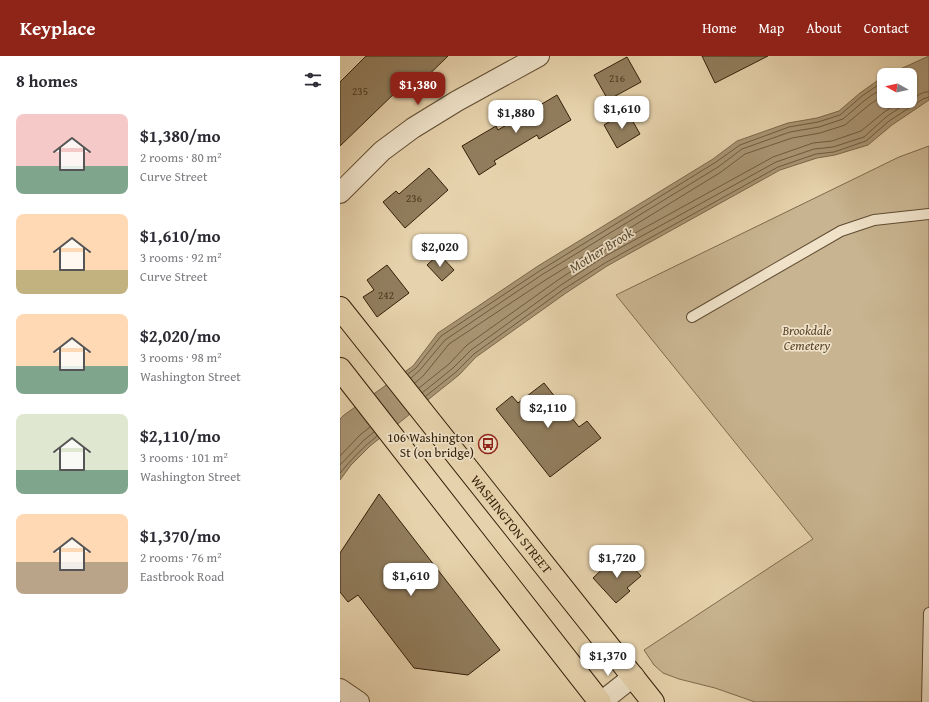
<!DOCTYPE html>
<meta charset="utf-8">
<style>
body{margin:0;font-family:"Gentium Book Plus",serif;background:#f2f2f3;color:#2b2b33;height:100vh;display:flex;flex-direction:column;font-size:15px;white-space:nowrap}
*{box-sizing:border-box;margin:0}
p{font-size:13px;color:#7c7c81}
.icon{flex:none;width:22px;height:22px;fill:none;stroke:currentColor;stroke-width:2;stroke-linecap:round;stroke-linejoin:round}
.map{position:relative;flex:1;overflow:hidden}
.details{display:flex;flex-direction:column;background:#fff;width:340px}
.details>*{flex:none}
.needle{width:26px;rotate:278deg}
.controls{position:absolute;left:537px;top:12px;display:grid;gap:8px}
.controls a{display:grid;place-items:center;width:40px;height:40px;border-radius:8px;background:#fff;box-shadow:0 1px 3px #0004;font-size:20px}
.price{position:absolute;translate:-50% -34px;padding:0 9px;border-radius:8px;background:#fff;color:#222;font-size:13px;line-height:26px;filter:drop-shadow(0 1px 2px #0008)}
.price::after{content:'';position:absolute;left:50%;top:24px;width:12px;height:9px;margin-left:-6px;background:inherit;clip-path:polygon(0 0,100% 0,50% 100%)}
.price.current{background:#8f2418;color:#fff}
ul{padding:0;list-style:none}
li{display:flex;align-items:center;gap:12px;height:100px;padding:0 16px}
li span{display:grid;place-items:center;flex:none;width:112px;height:80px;border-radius:8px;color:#555}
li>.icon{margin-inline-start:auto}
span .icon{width:48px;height:48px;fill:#fffc;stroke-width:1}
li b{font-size:17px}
h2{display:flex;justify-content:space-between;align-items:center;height:48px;padding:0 16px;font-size:17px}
header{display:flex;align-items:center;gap:24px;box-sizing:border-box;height:56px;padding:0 20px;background:#8f2418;color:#fff}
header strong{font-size:19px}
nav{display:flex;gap:22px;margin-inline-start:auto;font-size:14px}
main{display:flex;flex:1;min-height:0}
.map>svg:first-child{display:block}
.green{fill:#c8b490;stroke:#7e6a4c}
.water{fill:#a99574;stroke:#7a6649}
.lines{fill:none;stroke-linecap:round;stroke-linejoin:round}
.shore{stroke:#6e5a3e;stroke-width:1}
.building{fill:#917d5d;stroke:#342008}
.service-casing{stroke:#604c31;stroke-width:12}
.minor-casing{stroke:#604c31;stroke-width:22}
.primary-casing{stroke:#342008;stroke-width:24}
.service{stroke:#efe2c9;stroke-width:10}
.minor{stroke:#efe2c9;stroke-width:20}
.primary{stroke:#e6d2ac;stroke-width:22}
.labels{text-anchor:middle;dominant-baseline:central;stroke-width:3.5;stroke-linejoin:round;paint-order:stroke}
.number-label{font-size:11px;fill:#4b371d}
.park-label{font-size:13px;font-style:italic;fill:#59452a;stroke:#efe2c9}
.poi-label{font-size:13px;fill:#342008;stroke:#efe2c9;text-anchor:end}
.street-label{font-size:13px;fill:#342008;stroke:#efe2c9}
.water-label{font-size:14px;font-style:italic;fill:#5d492e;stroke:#efe2c9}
</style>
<header>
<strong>Keyplace</strong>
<nav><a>Home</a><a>Map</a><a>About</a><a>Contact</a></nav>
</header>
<main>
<section class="details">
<h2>8 homes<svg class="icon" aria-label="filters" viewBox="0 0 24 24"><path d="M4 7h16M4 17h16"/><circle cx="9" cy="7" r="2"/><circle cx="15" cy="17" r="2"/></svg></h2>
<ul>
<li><span style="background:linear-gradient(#f6c9c9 65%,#7fa58c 0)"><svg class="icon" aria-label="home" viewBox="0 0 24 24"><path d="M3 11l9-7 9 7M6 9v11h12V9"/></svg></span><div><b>$1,380/mo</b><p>2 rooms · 80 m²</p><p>Curve Street</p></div></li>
<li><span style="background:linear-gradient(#ffd9b3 70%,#c2b280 0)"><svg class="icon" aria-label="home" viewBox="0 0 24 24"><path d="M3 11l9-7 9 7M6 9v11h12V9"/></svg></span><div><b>$1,610/mo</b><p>3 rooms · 92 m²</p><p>Curve Street</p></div></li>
<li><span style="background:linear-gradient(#ffd9b3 65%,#7fa58c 0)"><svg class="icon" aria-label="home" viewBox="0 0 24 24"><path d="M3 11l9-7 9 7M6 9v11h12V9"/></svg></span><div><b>$2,020/mo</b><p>3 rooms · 98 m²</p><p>Washington Street</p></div></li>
<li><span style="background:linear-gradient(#dfe7d0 70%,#7fa58c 0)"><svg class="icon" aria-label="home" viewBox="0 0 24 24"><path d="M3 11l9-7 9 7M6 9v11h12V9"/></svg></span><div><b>$2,110/mo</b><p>3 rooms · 101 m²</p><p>Washington Street</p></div></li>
<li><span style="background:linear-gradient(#ffd9b3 60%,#b9a48a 0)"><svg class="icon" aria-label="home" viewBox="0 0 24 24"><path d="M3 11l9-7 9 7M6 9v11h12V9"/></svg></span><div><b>$1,370/mo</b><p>2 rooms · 76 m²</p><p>Eastbrook Road</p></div></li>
</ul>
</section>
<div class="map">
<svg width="589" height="646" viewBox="0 0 589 646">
<rect width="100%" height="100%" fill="#e6d2ac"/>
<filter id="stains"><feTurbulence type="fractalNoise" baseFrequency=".005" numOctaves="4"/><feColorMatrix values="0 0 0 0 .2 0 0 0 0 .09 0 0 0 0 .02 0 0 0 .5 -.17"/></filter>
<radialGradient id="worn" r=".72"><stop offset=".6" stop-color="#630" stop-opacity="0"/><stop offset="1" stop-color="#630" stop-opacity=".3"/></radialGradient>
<path class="green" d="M589 90V646H415L375 632 339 623 323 617 314 609 304 594 473 483 276 239 559 101Z"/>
<path class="water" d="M589 0V44L552 69 528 89 495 99 477 102 440 114 267 210 226 237 136 301 119 319 30 390 11 409 0 424V363L4 359 73 310 98 277 198 210 373 103 397 85 448 67 477 62 499 55 520 37 544 20V45H570V19H547Z"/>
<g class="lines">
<path class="shore" d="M68 318 76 312 101 280 201 214 376 106 400 89 449 71 478 66 500 59 522 40 544 25
M71 322 79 315 105 284 203 218 378 111 402 93 450 76 479 71 503 63 525 44 544 31
M75 327 84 319 109 288 207 223 381 116 405 98 452 82 480 77 505 69 529 49 544 39
M79 332 109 308 127 289 218 224 259 197 433 101 473 87 492 85 521 75 543 57 560 45
M82 337 113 312 131 294 221 229 262 202 436 106 474 93 493 91 524 81 546 61 580 38 585 36H589
M86 340 116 316 134 298 224 233 265 207 438 111 476 98 494 96 526 85 549 65 583 43 589 41
M0 400 20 379 30 371
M0 409 24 384 34 376
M0 417C11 404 23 391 37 380"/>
</g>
<path class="building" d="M26 0H108L69 38 61 31 0 90V26Z
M362 0H428L375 27Z
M287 1 301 26 268 44 254 19Z
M217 39 231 64 199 83 197 79 154 105 156 108 139 119 122 90 156 70 158 74Z
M287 55 300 78 277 92 264 69Z
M89 112 108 134 65 172 43 146 56 135 59 138Z
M99 198 114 214 102 225 87 209Z
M47 209 69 237 37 261 23 241 34 234 27 224Z
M204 327 239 371 247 365 261 382 210 421 156 353 172 340 178 347Z
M39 438 160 594 128 619 74 612 18 539 8 546 0 536V497Z
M284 501 301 520 287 532 290 535 276 547 253 522 269 507 273 511Z"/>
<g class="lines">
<defs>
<path id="service" d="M352 261 501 175 534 164 589 158
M587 646 589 557"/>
<path id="minor" d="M0 137 42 95 73 72 117 45 199 0
M0 633 19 646
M261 646 294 620"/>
<g id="primary">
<path id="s1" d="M0 252 313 646"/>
<path d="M0 313 260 646"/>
</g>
</defs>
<use href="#service" class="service-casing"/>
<use href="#minor" class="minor-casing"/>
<use href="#primary" class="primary-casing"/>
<use href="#service" class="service"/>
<use href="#minor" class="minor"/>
<use href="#primary" class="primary"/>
</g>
<defs>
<symbol id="bus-ring" viewBox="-11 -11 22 22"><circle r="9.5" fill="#efe2c9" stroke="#8f2418" stroke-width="1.5"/><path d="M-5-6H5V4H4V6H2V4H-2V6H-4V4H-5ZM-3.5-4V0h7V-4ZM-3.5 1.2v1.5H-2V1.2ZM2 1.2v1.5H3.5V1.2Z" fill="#8f2418"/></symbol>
</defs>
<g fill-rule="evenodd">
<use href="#bus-ring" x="137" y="377" width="22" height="22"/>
</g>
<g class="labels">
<g class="number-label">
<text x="277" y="22">216</text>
<text x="20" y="35">235</text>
<text x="74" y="142">236</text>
<text x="46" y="239">242</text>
</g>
<g class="park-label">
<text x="467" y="274">Brookdale<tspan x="467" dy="15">Cemetery</tspan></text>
</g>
<g class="poi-label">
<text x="134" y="381">106 Washington<tspan x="134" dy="15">St (on bridge)</tspan></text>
</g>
<g class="street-label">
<text stroke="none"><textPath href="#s1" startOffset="276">WASHINGTON STREET</textPath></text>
</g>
<g class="water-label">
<text transform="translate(261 194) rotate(-32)">Mother Brook</text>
</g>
</g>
<rect width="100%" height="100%" filter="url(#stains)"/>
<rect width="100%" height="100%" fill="url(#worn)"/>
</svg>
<div class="controls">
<a><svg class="needle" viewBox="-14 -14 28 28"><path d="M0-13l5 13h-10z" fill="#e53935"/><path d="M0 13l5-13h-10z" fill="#7c7c81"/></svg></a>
</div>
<b class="price current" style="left:78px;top:50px">$1,380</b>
<b class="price" style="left:282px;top:74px">$1,610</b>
<b class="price" style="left:176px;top:78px">$1,880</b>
<b class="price" style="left:100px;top:212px">$2,020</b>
<b class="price" style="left:208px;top:373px">$2,110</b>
<b class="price" style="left:277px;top:523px">$1,720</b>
<b class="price" style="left:71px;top:541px">$1,610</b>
<b class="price" style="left:268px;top:621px">$1,370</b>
</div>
</main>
